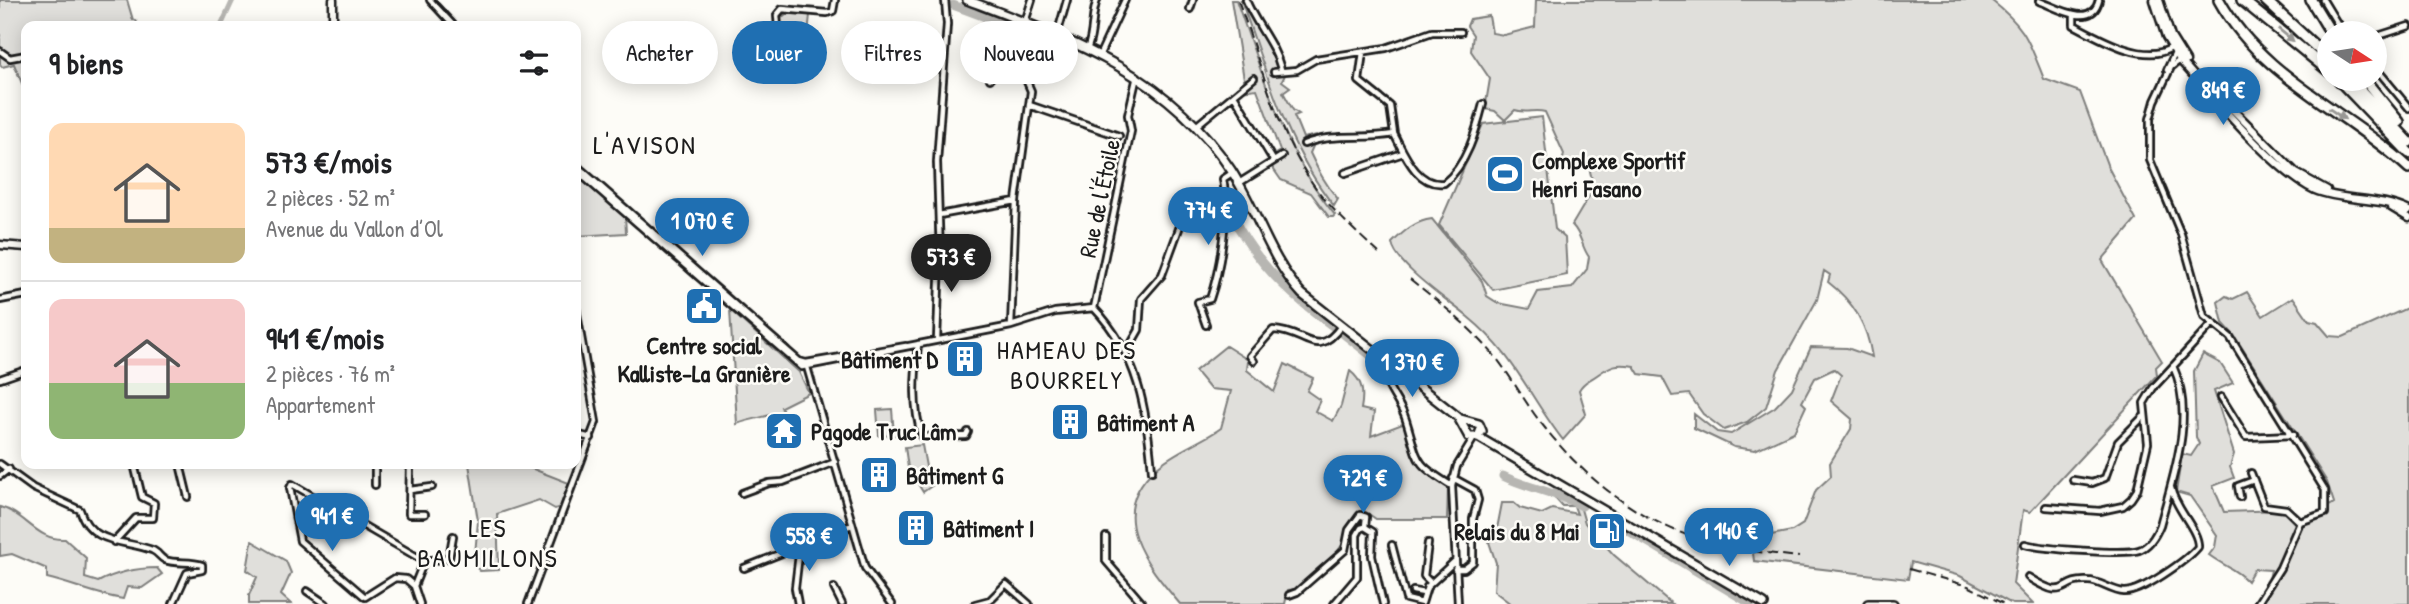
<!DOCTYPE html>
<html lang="fr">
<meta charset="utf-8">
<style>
body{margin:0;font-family:"Patrick Hand",sans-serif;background:#f2f2f2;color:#202124;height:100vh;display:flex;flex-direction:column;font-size:26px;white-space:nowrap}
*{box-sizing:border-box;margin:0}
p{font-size:23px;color:#757577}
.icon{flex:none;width:38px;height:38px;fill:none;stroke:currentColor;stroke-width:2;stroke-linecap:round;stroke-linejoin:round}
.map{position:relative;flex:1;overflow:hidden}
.panel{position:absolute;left:21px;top:21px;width:560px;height:448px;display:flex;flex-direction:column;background:#fff;border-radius:14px;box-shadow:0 4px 18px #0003}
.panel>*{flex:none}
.guide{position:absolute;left:602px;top:21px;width:665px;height:63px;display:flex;gap:14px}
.needle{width:46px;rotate:102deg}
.tools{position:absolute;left:2317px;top:21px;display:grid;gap:14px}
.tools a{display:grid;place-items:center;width:70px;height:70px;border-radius:50%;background:#fff;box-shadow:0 4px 18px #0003;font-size:35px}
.price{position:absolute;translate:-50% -60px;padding:0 16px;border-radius:24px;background:#1f6fb2;color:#fff;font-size:23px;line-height:46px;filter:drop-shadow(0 2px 4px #0008)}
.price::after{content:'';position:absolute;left:50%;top:42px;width:21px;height:16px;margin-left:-10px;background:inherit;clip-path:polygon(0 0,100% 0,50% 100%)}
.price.selected{background:#222;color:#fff}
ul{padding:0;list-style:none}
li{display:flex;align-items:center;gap:21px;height:175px;padding:0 28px}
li+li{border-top:2px solid #e0e0e0}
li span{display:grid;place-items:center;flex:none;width:196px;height:140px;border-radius:14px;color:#555}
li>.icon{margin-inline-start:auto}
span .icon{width:84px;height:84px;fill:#fffc;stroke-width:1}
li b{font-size:30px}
h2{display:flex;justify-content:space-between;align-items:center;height:84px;padding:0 28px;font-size:30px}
.chip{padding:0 24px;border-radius:32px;background:#fff;box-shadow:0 4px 18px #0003;font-size:24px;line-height:63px}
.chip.selected{background:#1f6fb2;color:#fff}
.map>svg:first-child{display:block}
.green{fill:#e0dfdb;stroke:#7e7e7c;stroke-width:2}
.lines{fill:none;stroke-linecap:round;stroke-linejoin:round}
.canal{stroke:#b7b6b2;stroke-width:5}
.river{stroke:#b7b6b2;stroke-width:9}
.minor-tunnel{stroke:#dbdad6;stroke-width:4.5;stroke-dasharray:4.5 2;stroke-linecap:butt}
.minor-casing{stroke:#1c1c1c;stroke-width:10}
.tertiary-casing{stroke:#1c1c1c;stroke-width:11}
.secondary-casing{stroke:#1c1c1c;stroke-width:12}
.motorway-casing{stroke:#1c1c1c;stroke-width:14}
.minor{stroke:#fdfcf7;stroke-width:4.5}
.tertiary{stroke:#fdfcf7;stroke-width:6}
.secondary{stroke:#fdfcf7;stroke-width:7}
.motorway{stroke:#fdfcf7;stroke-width:9}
.rail{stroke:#1c1c1c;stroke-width:2;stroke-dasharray:10 5;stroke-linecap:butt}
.oneway{fill:#989794}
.labels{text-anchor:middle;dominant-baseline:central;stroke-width:5;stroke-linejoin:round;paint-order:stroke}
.poi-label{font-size:24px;font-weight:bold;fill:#1c1c1c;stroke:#fdfcf7;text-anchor:start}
.street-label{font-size:24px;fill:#1c1c1c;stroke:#fdfcf7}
.neighbourhood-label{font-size:26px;letter-spacing:2px;fill:#1c1c1c;stroke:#fdfcf7}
</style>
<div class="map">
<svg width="2409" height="604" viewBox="0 0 2409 604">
<rect width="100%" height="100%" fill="#fdfcf7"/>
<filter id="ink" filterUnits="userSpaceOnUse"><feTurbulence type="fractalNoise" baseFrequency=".0143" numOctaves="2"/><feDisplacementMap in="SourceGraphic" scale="14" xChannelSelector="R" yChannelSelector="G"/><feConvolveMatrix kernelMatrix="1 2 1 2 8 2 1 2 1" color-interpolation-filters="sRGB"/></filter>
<g filter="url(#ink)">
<path class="green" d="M0 0H127L133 20H136L138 26H26V93L14 64 2 67 0 64Z
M1231 0H1236C1263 74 1284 153 1335 215L1333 217H1329L1311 193 1281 180 1272 167 1281 154 1273 155 1280 151 1257 89 1240 91 1251 78 1244 79Z
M1241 0H1244L1269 43 1278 67 1274 70 1287 71 1282 81 1290 87 1283 92 1293 110 1299 114 1294 116 1303 138 1317 135 1305 142 1314 144 1310 153C1318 170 1325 184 1338 199L1334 206C1286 146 1266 71 1241 0Z
M1536 0H1991C2026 28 2028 39 2044 79L2080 92 2108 167 2136 220 2102 260 2162 361 2156 367 2157 375 2030 512 2023 510 2013 584 2033 604H2012L1960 576 1911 562 1908 579 1754 561 1750 530 1766 536 1792 531 1803 524 1816 490 1831 476 1830 463 1851 429 1852 419 1831 401 1841 375 1834 369 1815 378 1802 402 1806 406 1794 432 1755 450 1734 447 1694 428V414L1717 432 1731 434 1775 407 1792 389 1811 347 1847 348 1872 357C1867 325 1854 302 1828 282L1830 275 1824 271 1817 300 1778 370 1766 407 1747 422 1724 430 1703 414 1689 394 1672 396 1662 377 1639 374 1634 366C1616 363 1611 365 1597 375 1589 381 1584 381 1579 390L1586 414 1563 440C1528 395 1515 355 1468 317 1449 301 1395 265 1392 243 1404 231 1415 221 1432 219L1482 281 1487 296 1498 303 1529 309 1538 292 1572 288 1587 269 1589 257C1581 246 1582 235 1572 225L1594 188 1589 167 1581 165 1574 171 1561 169 1564 154 1545 112C1534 109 1526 114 1515 110L1505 120 1495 111 1485 109 1490 79 1471 51 1473 35 1467 26 1470 19 1489 16 1492 33 1504 35 1535 27Z
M787 13 810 15 807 43 813 58 781 50 778 21Z
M1542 117 1555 229 1565 238 1567 275 1493 290 1439 225 1483 124Z
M576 173 625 215 626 233 576 236Z
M2247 292 2263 316 2293 297 2309 320 2317 322 2329 336 2343 337 2409 307V604H2252L2268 584 2271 570 2254 569 2247 581C2236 569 2222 565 2209 555L2215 547 2217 535 2190 496 2176 492 2182 454 2191 456 2199 444 2196 437 2194 371 2203 354 2220 363 2233 383 2214 391 2234 454 2230 467 2234 478 2213 486 2224 512 2282 510 2295 524C2304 513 2322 512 2334 503L2327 482 2234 335 2223 323 2218 302 2226 296 2233 299Z
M730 310 799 372 809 393 781 407 783 411C768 417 753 418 737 424Z
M1226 346 1248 360 1247 370 1274 392 1285 364 1313 378 1307 391 1320 400 1315 411 1333 421 1341 406 1350 371C1363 381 1364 393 1361 409L1374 412 1371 436 1405 423 1416 462 1448 488 1447 519H1376L1363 510 1346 529 1344 542 1335 555 1298 589 1288 590 1285 604H1180C1146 564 1104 514 1156 468 1174 451 1202 442 1221 428L1231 391 1210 389 1195 371Z
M892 409 894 435 879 436 877 410Z
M922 445 927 472 933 485 923 492 908 468 905 447Z
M469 464H528V467L569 483 560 507 555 509 539 500 497 514 499 570 480 571 474 565 478 521Z
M1557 487 1587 504 1581 509 1585 523 1614 555 1672 604H1511L1494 591 1496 563 1489 542 1496 534 1502 503H1514L1520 508 1542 514 1552 509 1577 514 1574 506H1562L1552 495Z
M0 507C25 513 37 541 65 539L86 558 85 578 98 582C117 572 135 568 157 568L162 574 142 588 127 587 123 599C96 595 73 584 47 578V569L12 554 0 556Z
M252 541 286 561 291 573 281 595 291 604H249V595L257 577 247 570Z"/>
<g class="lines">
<path class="canal" d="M221 26 233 0"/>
<path class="river" d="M953 5 1031 34
M1226 195C1233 206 1233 219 1240 230 1264 271 1297 300 1334 327
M1341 332 1374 358
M1503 476C1527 488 1556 492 1582 506
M1626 529 1751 604"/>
<path class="minor-tunnel" d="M1254 78 1274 72
M1282 156 1304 144"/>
<defs>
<path id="minor" d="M430 0 454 26
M1246 0C1256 25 1274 43 1281 69
M2323 0 2343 33
M2039 1C2056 7 2092 30 2099 0
M1190 9 1193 0
M2074 16V25C2097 37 2144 65 2171 48
M1025 22 1032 0
M1057 35 1067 0
M2375 37 2409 26
M1088 47C1094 31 1091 16 1097 0
M0 51 10 58 26 55
M1363 52 1359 81 1390 106 1394 134
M1100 54 1125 0
M810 60 780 52 777 15 782 9 827 13 833 11 835 0
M2180 60 2171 67 2155 101 2150 119V160L2181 234 2204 316 2230 337 2325 490V513L2300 522 2280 568 2257 604
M2375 67 2409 108
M2167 70 2175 53
M1274 72 1297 70 1316 59 1386 48 1432 32H1461
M990 79 994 63 1018 65
M1234 95 1273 160
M1029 105 1119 136
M1196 126 1254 78
M1304 144C1334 132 1363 140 1394 134 1404 153 1417 187 1444 183 1467 165 1476 131 1483 104
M576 165 799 361 806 363 906 346
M576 170 802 367 1011 326 1055 312 1094 308C1138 354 1147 410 1152 471
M1345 173 1403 153
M1239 183 1282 156
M939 215 1016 201
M0 300 26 295
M1094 308 1131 131 1128 115 1137 76
M1206 325 1198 302 1210 299C1221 267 1229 213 1223 179L1232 173
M1011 326 1016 201 1031 91 1018 61 1040 29
M937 340 940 256 937 162 947 24 945 0
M918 344C915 376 912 406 922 437L966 436 968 432
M1127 351 1139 330 1141 299 1162 275 1180 226
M1254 361 1250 356 1273 330C1306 331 1316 361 1341 326
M807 367 865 568 892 604
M1400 372 1388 385C1394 398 1402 407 1406 420 1419 461 1412 462 1452 486
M0 379 26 370
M2221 397 2246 437 2293 435
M576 434 591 438
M0 464 33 488 80 510C90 545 126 540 152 550 158 552 160 558 165 560 175 564 191 561 202 565V570L187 573 173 604
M180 464 188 497
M410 464 409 514H425
M2251 473 2264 506 2286 509 2300 522
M0 476 9 469
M1453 478 1475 490 1478 500 1473 519V562L1464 569H1455
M2073 480 2092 483 2105 478 2118 442 2143 417
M375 485V464
M410 490 432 487
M742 493 769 483 783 482 835 462
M2240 497 2238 486 2254 480
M2046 507 2100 511 2123 506 2131 499 2137 490 2148 443 2144 403 2153 388 2212 324
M1106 537V561L1143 604
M114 542 136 518H153L154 503 142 497 134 464
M1428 543 1424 576 1431 583
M2025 544C2042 549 2125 555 2139 550 2150 546 2156 535 2160 525 2173 476 2196 416 2173 366
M1392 545 1406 599 1422 603
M744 568 852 525
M2028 577C2070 604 2057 579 2088 581 2100 581 2111 591 2124 592 2141 593 2187 560 2198 547 2199 530 2175 509 2171 488
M414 586 406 579 395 578 365 597 300 541 290 488 292 484 424 561 449 558 453 536
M834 588 842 604
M307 591 326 604
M1413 591 1424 593
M1289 595 1297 592 1345 550 1349 530 1360 515 1366 517 1365 527
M1422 603 1427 587 1455 561
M420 604 414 586 424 561
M528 604 596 422 576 308
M798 604 795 588 800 546
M975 604 990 600 1006 584 1029 604
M1334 604 1357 577V535L1361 528 1365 527 1373 532 1372 556 1383 604
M1458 604 1452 486 1457 466 1474 438"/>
<path id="tertiary" d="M2154 0 2166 37 2180 60C2210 94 2276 173 2315 190 2345 202 2379 196 2409 211
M2159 0 2171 37 2186 61
M333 26V0
M2202 79 2296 173 2327 190
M2391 207 2409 218
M0 245 26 247"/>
<path id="secondary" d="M967 0C1069 39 1167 73 1231 170 1257 210 1269 258 1302 294L1458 417 1469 437H1478L1481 429
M1461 419 1479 424 1482 431
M1478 437 1764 604
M1868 604H1893"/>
<path id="motorway" d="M2219 0C2262 78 2346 110 2409 168
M2242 0 2329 71
M2265 0 2329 59
M2311 0 2331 33
M2338 79 2409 153
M2350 79 2409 142
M2364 79 2399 122"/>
</defs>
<use href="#minor" class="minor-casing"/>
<use href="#tertiary" class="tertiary-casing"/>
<use href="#secondary" class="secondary-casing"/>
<use href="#motorway" class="motorway-casing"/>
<use href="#minor" class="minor"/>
<use href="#tertiary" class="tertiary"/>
<use href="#secondary" class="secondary"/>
<use href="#motorway" class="motorway"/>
<path class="rail" d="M1238 0C1260 59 1275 128 1311 181 1330 209 1356 232 1381 255
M1410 279C1439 302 1468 325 1493 354 1512 377 1526 405 1545 428 1581 473 1625 510 1679 532 1717 548 1758 552 1799 557
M1909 569 1968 586 2004 604"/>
</g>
<defs><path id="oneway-solid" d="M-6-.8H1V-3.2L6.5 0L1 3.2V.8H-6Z" transform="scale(1.75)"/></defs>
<g class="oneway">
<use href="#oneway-solid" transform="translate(2286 35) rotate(39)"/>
<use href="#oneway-solid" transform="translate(2337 114) rotate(34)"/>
</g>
</g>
<defs>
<symbol id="stadium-square" viewBox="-11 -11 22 22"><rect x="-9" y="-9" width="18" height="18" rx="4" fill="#1f6fb2" stroke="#fdfcf7"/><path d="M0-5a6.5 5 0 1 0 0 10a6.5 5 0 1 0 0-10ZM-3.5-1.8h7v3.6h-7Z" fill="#fff"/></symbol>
<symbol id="civic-square" viewBox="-11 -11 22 22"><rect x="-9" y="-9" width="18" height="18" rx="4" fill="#1f6fb2" stroke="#fdfcf7"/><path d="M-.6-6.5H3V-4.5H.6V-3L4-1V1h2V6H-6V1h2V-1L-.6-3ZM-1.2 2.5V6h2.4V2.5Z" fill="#fff"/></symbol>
<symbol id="building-square" viewBox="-11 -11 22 22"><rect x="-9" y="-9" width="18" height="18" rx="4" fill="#1f6fb2" stroke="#fdfcf7"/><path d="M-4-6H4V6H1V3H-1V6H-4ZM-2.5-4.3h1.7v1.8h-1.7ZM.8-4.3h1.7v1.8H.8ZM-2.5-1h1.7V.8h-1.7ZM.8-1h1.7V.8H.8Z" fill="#fff"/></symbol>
<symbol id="temple-square" viewBox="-11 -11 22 22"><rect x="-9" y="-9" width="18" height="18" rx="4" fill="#1f6fb2" stroke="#fdfcf7"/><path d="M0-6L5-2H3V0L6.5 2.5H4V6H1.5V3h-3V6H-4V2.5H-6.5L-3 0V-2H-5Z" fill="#fff"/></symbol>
<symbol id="fuel-square" viewBox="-11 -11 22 22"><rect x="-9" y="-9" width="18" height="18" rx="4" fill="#1f6fb2" stroke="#fdfcf7"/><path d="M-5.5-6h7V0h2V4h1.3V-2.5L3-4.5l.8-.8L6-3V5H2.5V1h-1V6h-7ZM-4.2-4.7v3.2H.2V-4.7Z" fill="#fff"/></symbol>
</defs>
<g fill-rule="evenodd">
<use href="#stadium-square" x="1483" y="152" width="44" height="44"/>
<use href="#civic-square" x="682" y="284" width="44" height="44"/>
<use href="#building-square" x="943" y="337" width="44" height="44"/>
<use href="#building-square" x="1048" y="400" width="44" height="44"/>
<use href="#temple-square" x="762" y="409" width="44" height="44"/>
<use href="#building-square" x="857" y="453" width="44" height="44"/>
<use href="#building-square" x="894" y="506" width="44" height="44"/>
<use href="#fuel-square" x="1585" y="509" width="44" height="44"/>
</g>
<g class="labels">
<g class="poi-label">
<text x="1532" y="160">Complexe Sportif<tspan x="1532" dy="28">Henri Fasano</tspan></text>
<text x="704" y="345" text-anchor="middle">Centre social<tspan x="704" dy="28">Kalliste-La Granière</tspan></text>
<text x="938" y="359" text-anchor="end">Bâtiment D</text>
<text x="1097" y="422">Bâtiment A</text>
<text x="811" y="431">Pagode Truc Lâm</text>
<text x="906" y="475">Bâtiment G</text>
<text x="943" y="528">Bâtiment I</text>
<text x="1580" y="531" text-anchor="end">Relais du 8 Mai</text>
</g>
<g class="street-label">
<text transform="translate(1099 198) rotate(-78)">Rue de l'Étoile</text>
</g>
<g class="neighbourhood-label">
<text x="645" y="144">L'AVISON</text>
<text x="1067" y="349">HAMEAU DES<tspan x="1067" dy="30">BOURRELY</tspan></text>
<text x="488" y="527">LES<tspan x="488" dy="30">BAUMILLONS</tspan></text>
</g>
</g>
</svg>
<div class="tools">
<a><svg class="needle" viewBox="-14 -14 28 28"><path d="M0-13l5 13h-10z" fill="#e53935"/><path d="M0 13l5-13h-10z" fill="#757577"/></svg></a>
</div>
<b class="price" style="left:2223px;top:127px">849 €</b>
<b class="price" style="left:1208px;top:247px">774 €</b>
<b class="price" style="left:702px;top:258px">1 070 €</b>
<b class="price selected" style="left:951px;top:294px">573 €</b>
<b class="price" style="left:1412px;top:399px">1 370 €</b>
<b class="price" style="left:1363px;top:515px">729 €</b>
<b class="price" style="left:332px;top:553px">941 €</b>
<b class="price" style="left:1729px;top:568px">1 140 €</b>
<b class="price" style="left:809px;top:573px">558 €</b>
<div class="guide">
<a class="chip">Acheter</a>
<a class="chip selected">Louer</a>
<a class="chip">Filtres</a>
<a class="chip">Nouveau</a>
</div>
<section class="panel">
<h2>9 biens<svg class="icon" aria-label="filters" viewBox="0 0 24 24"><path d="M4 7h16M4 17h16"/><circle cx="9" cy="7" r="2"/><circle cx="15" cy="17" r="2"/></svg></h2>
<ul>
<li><span style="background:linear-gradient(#ffd9b3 75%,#c2b280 0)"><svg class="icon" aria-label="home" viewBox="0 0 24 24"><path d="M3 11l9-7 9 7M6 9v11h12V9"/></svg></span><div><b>573 €/mois</b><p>2 pièces · 52 m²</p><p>Avenue du Vallon d’Ol</p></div></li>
<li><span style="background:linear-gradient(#f6c9c9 60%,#8fb573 0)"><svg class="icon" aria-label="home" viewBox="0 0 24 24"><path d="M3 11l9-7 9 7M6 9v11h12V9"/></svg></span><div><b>941 €/mois</b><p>2 pièces · 76 m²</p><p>Appartement</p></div></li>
</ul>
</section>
</div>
